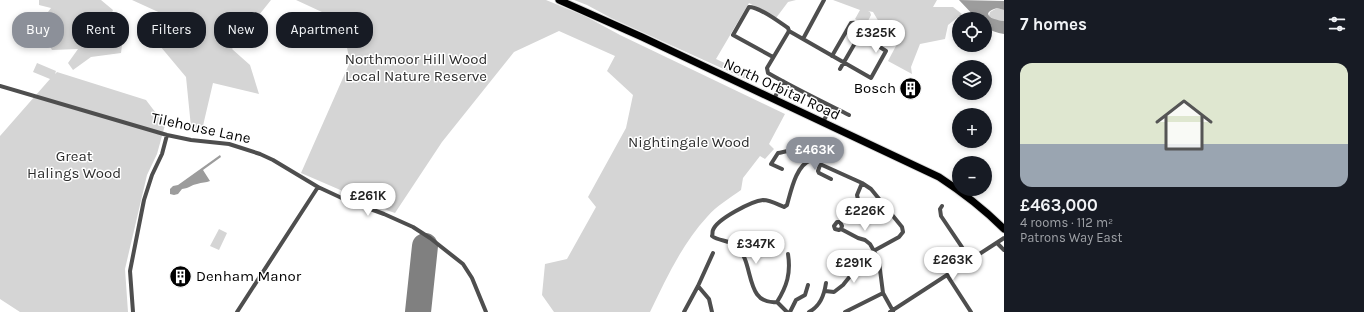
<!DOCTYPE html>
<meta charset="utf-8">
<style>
body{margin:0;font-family:Karla,sans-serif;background:#20242c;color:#f1f3f6;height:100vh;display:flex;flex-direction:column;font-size:15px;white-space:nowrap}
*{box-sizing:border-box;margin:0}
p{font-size:13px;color:#9ea1a6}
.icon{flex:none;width:22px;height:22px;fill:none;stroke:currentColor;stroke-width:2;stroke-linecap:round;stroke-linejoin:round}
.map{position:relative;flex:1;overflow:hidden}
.sheet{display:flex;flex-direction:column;background:#171b24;width:360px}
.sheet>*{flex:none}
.guide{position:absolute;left:12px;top:12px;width:380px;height:36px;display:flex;gap:8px}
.tools{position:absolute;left:952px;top:12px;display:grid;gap:8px}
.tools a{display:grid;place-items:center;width:40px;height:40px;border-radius:50%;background:#171b24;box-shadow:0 2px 6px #0003;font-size:20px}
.price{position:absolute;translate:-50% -34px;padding:0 9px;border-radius:14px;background:#fff;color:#222;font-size:13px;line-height:26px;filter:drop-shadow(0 1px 2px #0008)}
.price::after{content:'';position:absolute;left:50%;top:24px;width:12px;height:9px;margin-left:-6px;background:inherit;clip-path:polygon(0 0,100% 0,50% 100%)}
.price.on{background:#8c9099;color:#fff}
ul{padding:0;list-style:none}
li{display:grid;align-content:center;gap:8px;height:212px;padding:0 16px}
li span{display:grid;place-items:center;height:124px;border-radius:12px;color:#555}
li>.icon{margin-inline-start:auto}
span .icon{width:72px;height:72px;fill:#fffc;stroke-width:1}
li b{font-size:17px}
h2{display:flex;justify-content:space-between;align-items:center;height:48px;padding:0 16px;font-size:17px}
.pill{padding:0 14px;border-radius:16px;background:#171b24;box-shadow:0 2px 6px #0003;font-size:14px;line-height:36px}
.pill.on{background:#8c9099;color:#fff}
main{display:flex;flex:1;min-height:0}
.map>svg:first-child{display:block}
.green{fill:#d5d5d5}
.water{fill:#9c9c9c}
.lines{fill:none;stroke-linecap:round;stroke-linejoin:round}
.runway{stroke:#808080;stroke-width:26}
.primary-casing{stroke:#dbdbdb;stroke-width:9}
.minor{stroke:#4e4e4e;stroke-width:4}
.primary{stroke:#000;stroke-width:7}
.labels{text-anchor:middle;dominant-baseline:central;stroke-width:3;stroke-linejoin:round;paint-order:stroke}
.park-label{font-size:15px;fill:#2c2c2c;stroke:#fff}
.poi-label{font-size:15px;fill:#000;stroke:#fff;text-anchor:end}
.street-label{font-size:15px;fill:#000;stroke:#fff}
</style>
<main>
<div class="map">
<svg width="1004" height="312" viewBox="0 0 1004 312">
<rect width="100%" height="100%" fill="#fff"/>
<path class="green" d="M39 0H101L113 10 105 30 123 37 121 53 91 57 73 70 68 63 78 49 52 50 41 31 45 16 51 8 39 5Z
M132 0H271L232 49 250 65 259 94 213 83 202 130 191 127 186 77 155 40 185 29 178 21Z
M296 0H546L585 16 620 35 785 114 769 144 774 149 765 159 760 156 743 178 741 190C730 198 716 206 707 217 682 244 666 279 650 312H554L542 295 545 264 567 259 596 207 588 197 626 128 633 95 607 71 615 56 559 31 514 52 442 142 395 213 389 211 301 173 350 62 346 43 350 25Z
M574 0H796L788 2 776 18 749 3 716 59 748 74 750 81 611 18 587 5Z
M833 0H937L933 7H953L962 14 948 25 945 39 920 44 911 67 912 74 888 61 898 42 888 37 873 12 868 11 870 12 871 15 866 25 855 19 860 10Z
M997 8 1004 10V21L995 20 989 16 990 12Z
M37 63 56 71 55 74 57 72 146 100 165 125 157 154 147 175 125 269 128 312H20L0 299V136L50 79 33 72Z
M219 229 227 233 219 250 210 246Z"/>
<path class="water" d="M959 0 1004 1V10L997 8C978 14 994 20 1004 21V34C997 33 991 31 985 26V19H977Z
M220 155 221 157 203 170 210 181C206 183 202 182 197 184 191 185 190 188 182 189L178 194 174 195 170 194V189L173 186 178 185Z"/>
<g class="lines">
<path class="runway" d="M418 312 425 246"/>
<defs>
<path id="primary" d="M559 0 642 37 939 177C962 192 984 209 1004 229"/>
</defs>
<use href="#primary" class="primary-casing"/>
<path class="minor" d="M803 39 824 0
M832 56 851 23C856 22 860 24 862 28V31L840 69
M773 57 733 35 749 7C760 7 779 22 788 28L789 31
M0 86 167 135 191 140 229 144 260 154 273 160 318 187 346 200 384 214 413 227 430 238 463 264 472 278 486 312
M774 99 783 81
M849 115C821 101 794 88 768 73L767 68 789 31 871 78 886 51 860 34
M823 122 831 107
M820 165 818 171 819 173 831 179
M782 169 771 164 778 153C789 151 808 144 811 160
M859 204 857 195 862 183
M942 206 940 209 941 216 970 259
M841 229 842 226 840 222H837L834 226 835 229 839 230 841 229 858 238 865 240 870 244 874 251 879 262 883 293 893 311
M997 243 1004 250
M947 275 971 312
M698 286 709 299 712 312
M777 302C744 305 755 263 737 247 729 239 720 242 712 236 713 234 712 232 713 230 717 219 752 201 763 200 770 200 777 204 784 207L787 205C791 191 796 165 811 160L862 183 871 189 902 227 903 232 899 237 868 254 843 285 834 292 825 291
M777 302C787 286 791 273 788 254
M777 302 787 312
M133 312 130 271 144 200 152 175 162 154 167 135
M237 312 318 187
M684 312 698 286 713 253
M790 312 796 300 805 295 808 285
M809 312C820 306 824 296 826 283
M845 312 883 293
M890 312 1004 238"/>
<use href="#primary" class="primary"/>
</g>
<defs>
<symbol id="building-disc" viewBox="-11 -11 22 22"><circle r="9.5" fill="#000" stroke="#fff"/><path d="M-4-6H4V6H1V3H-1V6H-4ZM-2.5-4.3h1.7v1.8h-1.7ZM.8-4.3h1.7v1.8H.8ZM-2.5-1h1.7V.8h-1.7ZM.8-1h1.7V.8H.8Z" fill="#fff"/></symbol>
</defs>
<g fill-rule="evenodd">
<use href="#building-disc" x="898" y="76" width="25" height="25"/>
<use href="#building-disc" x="168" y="264" width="25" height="25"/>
</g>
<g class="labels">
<g class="park-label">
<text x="416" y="59">Northmoor Hill Wood<tspan x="416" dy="17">Local Nature Reserve</tspan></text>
<text x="689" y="142">Nightingale Wood</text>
<text x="74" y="156">Great<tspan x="74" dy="17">Halings Wood</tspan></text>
</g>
<g class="poi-label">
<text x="896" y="88">Bosch</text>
<text x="196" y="276" text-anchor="start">Denham Manor</text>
</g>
<g class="street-label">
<text transform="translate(782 89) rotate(25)">North Orbital Road</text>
<text transform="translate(201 128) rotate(12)">Tilehouse Lane</text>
</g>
</g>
</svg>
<div class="tools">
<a><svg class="icon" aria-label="locate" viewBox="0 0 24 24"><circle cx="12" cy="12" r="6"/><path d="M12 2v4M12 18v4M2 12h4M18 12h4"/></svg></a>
<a><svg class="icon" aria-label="layers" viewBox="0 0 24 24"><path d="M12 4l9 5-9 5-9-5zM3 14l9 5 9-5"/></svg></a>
<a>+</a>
<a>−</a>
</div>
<b class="price" style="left:876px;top:54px">£325K</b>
<b class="price on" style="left:815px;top:171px">£463K</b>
<b class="price" style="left:368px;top:217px">£261K</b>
<b class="price" style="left:865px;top:232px">£226K</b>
<b class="price" style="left:756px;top:265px">£347K</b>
<b class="price" style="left:953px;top:281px">£263K</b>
<b class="price" style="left:854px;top:284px">£291K</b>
<div class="guide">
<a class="pill on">Buy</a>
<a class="pill">Rent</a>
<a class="pill">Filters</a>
<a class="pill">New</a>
<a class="pill">Apartment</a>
</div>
</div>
<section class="sheet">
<h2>7 homes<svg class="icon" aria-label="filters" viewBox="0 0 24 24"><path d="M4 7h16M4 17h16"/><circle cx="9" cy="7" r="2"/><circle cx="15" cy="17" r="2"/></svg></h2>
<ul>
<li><span style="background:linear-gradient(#dfe7d0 65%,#9aa5b1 0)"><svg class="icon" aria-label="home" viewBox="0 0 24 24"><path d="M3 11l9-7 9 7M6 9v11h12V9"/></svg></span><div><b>£463,000</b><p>4 rooms · 112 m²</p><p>Patrons Way East</p></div></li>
</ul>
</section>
</main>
